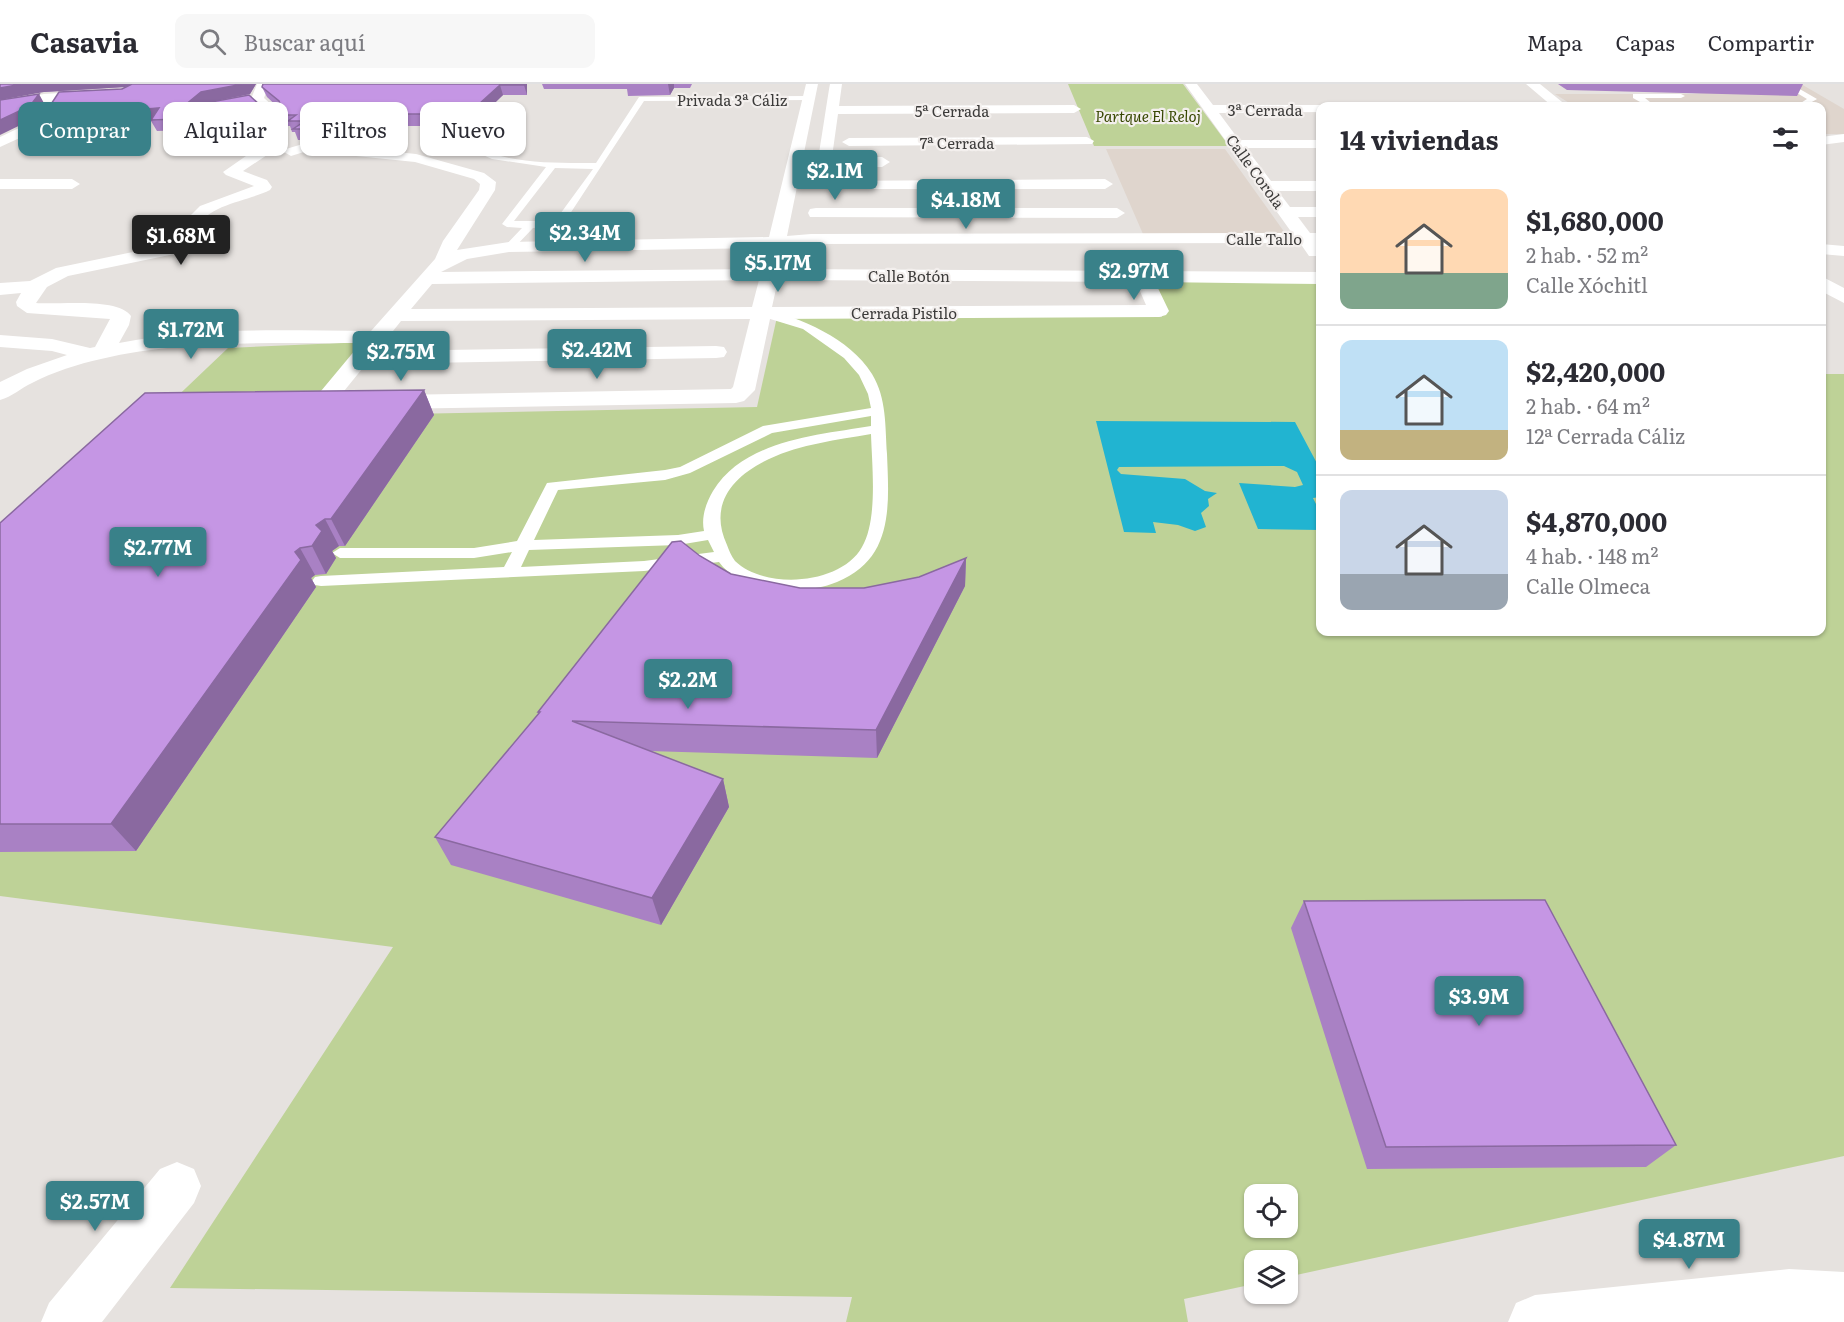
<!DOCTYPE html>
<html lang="es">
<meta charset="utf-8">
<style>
body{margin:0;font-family:Literata,serif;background:#f7f7f7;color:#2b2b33;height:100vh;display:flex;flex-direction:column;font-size:22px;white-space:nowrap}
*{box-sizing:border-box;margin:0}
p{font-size:20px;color:#7c7c81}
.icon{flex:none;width:33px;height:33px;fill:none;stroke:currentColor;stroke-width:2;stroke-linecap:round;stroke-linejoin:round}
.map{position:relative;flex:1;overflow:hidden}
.panel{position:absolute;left:1316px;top:18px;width:510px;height:534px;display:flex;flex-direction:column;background:#fff;border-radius:12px;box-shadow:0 2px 4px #0004}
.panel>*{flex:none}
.hud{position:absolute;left:18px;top:18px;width:570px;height:54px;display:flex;gap:12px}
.tools{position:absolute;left:1244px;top:1100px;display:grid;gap:12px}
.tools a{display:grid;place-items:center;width:54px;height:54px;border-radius:12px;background:#fff;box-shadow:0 2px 4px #0004;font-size:30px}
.price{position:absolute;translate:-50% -51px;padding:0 14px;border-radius:6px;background:#398189;color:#fff;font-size:20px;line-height:39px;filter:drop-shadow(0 2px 3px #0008)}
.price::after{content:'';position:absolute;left:50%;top:36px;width:18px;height:14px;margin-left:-9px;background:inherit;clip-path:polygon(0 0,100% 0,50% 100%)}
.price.on{background:#222;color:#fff}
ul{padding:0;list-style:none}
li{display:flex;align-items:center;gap:18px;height:150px;padding:0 24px}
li+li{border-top:2px solid #e1e1e2}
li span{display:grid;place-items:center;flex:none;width:168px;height:120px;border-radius:12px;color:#555}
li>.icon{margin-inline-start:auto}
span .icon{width:72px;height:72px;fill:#fffc;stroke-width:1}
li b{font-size:26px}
h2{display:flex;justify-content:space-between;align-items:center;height:72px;padding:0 24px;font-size:26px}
.tag{padding:0 21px;border-radius:12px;background:#fff;box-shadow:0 2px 4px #0004;font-size:21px;line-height:54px}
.tag.on{background:#398189;color:#fff}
header{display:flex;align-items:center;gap:36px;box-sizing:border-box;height:84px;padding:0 30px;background:#fff;border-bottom:2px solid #e1e1e2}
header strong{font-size:28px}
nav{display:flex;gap:33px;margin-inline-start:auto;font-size:21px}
.search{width:420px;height:54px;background:#f7f7f7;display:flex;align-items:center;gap:15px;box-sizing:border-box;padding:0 21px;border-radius:12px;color:#7c7c81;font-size:22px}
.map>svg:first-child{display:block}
.built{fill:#dfd5cd}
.green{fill:#bed297;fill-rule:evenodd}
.water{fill:#21b4d1}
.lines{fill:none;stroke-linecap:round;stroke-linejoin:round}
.lane{fill:#fff;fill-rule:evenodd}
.street{fill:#fff;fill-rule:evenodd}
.wall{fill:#a981c4}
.shaded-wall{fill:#8a69a0}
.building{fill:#c596e4;stroke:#8a69a0;stroke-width:1.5}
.labels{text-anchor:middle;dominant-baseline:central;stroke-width:4.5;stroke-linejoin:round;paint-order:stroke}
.far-street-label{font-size:15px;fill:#3c3b3a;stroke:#f3efed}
.far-park-label{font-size:15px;font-style:italic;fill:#374701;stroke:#f3efed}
</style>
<header>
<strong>Casavia</strong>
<div class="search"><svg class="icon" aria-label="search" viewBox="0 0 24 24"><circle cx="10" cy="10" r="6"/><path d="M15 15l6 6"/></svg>Buscar aquí</div>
<nav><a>Mapa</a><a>Capas</a><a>Compartir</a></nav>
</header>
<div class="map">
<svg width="1844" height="1238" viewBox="0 0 1844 1238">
<rect width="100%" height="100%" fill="#e6e2df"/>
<path class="built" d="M1801 0 1844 25V50H1821V22H1574L1555 10H1692Z
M1106 65H1225L1285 149 1143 150Z"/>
<path class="green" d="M1068 0H1183L1229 62H1094Z
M1148 197 1320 198V548H1821V290H1844V1072L1287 1193V1176H1254V1200L1184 1215 1188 1238H846L852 1213 170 1204 393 863 0 812V481L228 264 364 258 305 332 757 323 777 233H1162ZM1254 1110H1287V1143H1254Z"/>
<path class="water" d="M1096 337 1295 338 1320 385V413L1313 414 1320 428V446L1258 445 1239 399 1295 403 1303 401 1297 388 1284 382 1119 383 1117 386 1121 390 1185 395 1205 407 1217 409 1208 415 1209 422 1201 429 1206 443 1195 447 1178 441 1153 438 1156 449 1124 448Z"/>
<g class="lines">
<path class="lane" d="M1782 0H1791L1817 15 1805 22H1796L1807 15Z
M1636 10H1681L1685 12 1681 14H1645L1655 22H1647L1633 14V10Z
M809 12H812V16L644 17 562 142 533 144 513 165 509 166 504 163 522 144 507 143 502 140 546 83 492 75 456 59C465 53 484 66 494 70 524 80 565 79 596 79L639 13ZM555 84 593 85 555 137H514Z
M761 224C800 234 849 253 872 290 887 315 885 342 887 370 889 421 894 475 837 498 818 506 795 507 775 504 755 501 731 495 719 478L644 487 321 502 315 501 312 497 315 493 321 492 504 483 512 468 474 474H340L332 469 340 464H474L517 457 547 399 665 386 680 383 763 342 871 324 868 310 859 291 844 274 803 245 757 231V225ZM871 332V342C818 351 744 356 713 407 706 419 701 433 704 447L678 451 534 456 558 406 665 396 690 389 772 349ZM871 350C872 382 878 436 862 463 841 501 765 506 735 477 731 472 729 466 727 461 708 420 733 392 769 375 801 360 837 356 871 350ZM708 456 714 468 644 477 521 483 529 466 678 461Z"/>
<path class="street" d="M139 0H157L127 13 64 17 48 41 0 63V53L38 35 50 18 0 26V18L44 10 125 5Z
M257 0H269L264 14 282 30 286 43 270 69 243 87 267 96 272 103 270 106C249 117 208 120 197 144 193 152 195 159 189 167L68 192 47 203 36 219C58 221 118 213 131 232L129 241 119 259C202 242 288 247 371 247L435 175 443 157 479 106 480 100 474 95 415 78 307 67 291 72 284 68 286 65 306 59 416 70 484 89 496 98 495 106 457 166 509 158 769 153 806 0H818L787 152 811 150 1292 149 1185 0H1197L1213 21H1325L1320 22V28L1219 29 1239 56H1320V64H1246L1271 97H1320V107H1278L1290 123H1320V133H1298L1310 149H1320V159H1318L1320 172H1309L1300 159 811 160 785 163 780 185 1320 188V200L1155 198 1169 227 1166 231 1159 233 770 235 755 306 744 317 736 319 335 326 327 324 316 313 361 259C274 260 186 255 101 275 78 280 53 288 32 299 21 304 12 313 0 316V298L27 285 67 271 52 267 0 263V251L52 255 90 264 95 263 110 235 27 229 17 222 16 218 21 209 0 211V199L30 197 56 184 176 159 181 141 200 122 254 102 226 91 223 88 259 63 272 43 270 34 251 15ZM767 164 762 185 441 188 467 175 509 168ZM759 196 752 223 411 225 432 200ZM778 196 1136 198 1146 221 772 223ZM750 235 733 303 731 305 340 312 366 280 716 274 724 273 727 268 724 263 716 262 377 267 401 237Z
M830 0H842L839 22 1074 21 1081 25 1074 29 838 30 832 73H882L890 78 882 83H831L828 97 1105 95 1113 100 1105 105H814L812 102C816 97 827 15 830 0Z
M1526 0H1540L1567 22H1552Z
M1844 50V58L1821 61V53Z
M1087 53 1094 57 1092 60 849 62 842 58 849 54Z
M0 95H72L80 100 72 105H0Z
M816 124H1117L1125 129 1117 134 810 133 808 129 810 125Z
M1821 160 1844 162V172L1821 170Z
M1821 192 1844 204V219L1821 207Z
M177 1078 194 1085 201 1102 194 1119 102 1238H41L49 1219 160 1085Z
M1789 1185 1844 1188V1238H1508L1516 1219 1535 1211Z"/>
</g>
<path class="wall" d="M0 0H256L250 10 206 19 200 23 249 11 268 35 269 43 157 47 151 37 65 44 55 50 32 51 25 40 131 1 125 3 44 8Z
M527 0V11H503L471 42H401L384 56H298L295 48H292L290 42H288L282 27 267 13 262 3Z
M542 0H692L690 4H674L670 11 628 12 627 5H544Z
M1558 0H1803L1797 12 1567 6Z
M424 306 434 331 345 462H339L332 467 336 474 326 490 315 491 311 494 316 503 136 767 0 768V439Z
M700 472 731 490 800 504H864L919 493 966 474 965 502 877 674 649 667 723 695 729 723 661 841 451 781 435 753 539 630 538 628Z
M1304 817 1676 1061 1646 1083 1367 1085 1291 844Z"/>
<path class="shaded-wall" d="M22 0H133L125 3 44 8 0 16V4Z
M243 0H256L250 10 206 19 190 32 185 21 201 8Z
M524 0H527V11L524 1Z
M668 0H674V4L670 11Z
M500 1 503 11 471 42 468 30Z
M39 10 45 21 37 33 0 51V36Z
M159 24 151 37 65 44 55 50 48 39 59 33Z
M263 24 268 35 269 43 265 32Z
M398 30 401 42 384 56 380 45Z
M424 306 434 331 345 462 331 435Z
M325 435 339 462 332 467 336 474 326 490 312 462 316 441Z
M300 464 315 491 311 494 316 503 136 767 111 740 295 468Z
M966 474 965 502 877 674 876 646Z
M723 695 729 723 661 841 652 814Z"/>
<path class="building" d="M0 0H22L0 4Z
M132 0H243L201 8 185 21 195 26 211 18 249 11 263 24 265 32 151 36 159 24 59 33 48 39 25 40 44 31 59 8 122 5Z
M263 0H524V1H500L468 30H398L380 45H293L305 37H288L296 31H284L279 17 262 3Z
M39 10 30 22 0 36V16Z
M424 306 331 435H325L316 441 322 447 312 462 300 464 295 468 301 476 111 740H0V439L145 309Z
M681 457 700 472 731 490 800 504H864L919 493 966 474 876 646 572 637 723 695 652 814 435 753 540 628H538L672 458Z
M1545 816 1676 1061 1386 1063 1304 817Z"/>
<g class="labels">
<g class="far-street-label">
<text x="732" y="15">Privada 3ª Cáliz</text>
<text x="1265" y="25">3ª Cerrada</text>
<text x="952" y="26">5ª Cerrada</text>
<text x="957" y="58">7ª Cerrada</text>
<text transform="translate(1256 87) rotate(54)">Calle Corola</text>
<text x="1264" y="154">Calle Tallo</text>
<text x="909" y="191">Calle Botón</text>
<text x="904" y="228">Cerrada Pistilo</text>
</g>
<g class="far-park-label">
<text x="1148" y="31">Partque El Reloj</text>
</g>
</g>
</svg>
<div class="tools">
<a><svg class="icon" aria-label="locate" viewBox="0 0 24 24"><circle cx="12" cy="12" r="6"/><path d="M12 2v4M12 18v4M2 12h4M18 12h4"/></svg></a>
<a><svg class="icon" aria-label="layers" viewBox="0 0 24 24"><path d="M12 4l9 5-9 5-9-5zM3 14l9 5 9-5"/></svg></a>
</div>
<b class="price" style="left:835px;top:117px">$2.1M</b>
<b class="price" style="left:966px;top:146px">$4.18M</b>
<b class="price" style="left:585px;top:179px">$2.34M</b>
<b class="price on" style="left:181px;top:182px">$1.68M</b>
<b class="price" style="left:778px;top:209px">$5.17M</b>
<b class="price" style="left:1134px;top:217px">$2.97M</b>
<b class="price" style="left:191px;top:276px">$1.72M</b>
<b class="price" style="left:597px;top:296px">$2.42M</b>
<b class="price" style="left:401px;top:298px">$2.75M</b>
<b class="price" style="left:158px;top:494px">$2.77M</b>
<b class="price" style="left:688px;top:626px">$2.2M</b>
<b class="price" style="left:1479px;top:943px">$3.9M</b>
<b class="price" style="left:95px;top:1148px">$2.57M</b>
<b class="price" style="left:1689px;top:1186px">$4.87M</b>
<div class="hud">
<a class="tag on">Comprar</a>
<a class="tag">Alquilar</a>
<a class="tag">Filtros</a>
<a class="tag">Nuevo</a>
</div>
<section class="panel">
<h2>14 viviendas<svg class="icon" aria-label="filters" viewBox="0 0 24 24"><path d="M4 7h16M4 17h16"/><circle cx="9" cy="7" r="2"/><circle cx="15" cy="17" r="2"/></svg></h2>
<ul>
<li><span style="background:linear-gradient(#ffd9b3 70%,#7fa58c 0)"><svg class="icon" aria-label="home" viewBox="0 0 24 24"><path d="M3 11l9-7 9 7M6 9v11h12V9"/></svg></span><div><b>$1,680,000</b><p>2 hab. · 52 m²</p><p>Calle Xóchitl</p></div></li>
<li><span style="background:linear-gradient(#bfe0f5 75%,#c2b280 0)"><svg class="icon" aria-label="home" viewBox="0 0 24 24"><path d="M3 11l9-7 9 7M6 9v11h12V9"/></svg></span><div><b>$2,420,000</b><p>2 hab. · 64 m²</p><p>12ª Cerrada Cáliz</p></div></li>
<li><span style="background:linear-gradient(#c9d6e8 70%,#9aa5b1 0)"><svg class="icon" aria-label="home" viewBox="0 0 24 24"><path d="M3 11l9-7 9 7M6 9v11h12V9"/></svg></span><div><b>$4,870,000</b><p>4 hab. · 148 m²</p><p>Calle Olmeca</p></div></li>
</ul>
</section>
</div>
